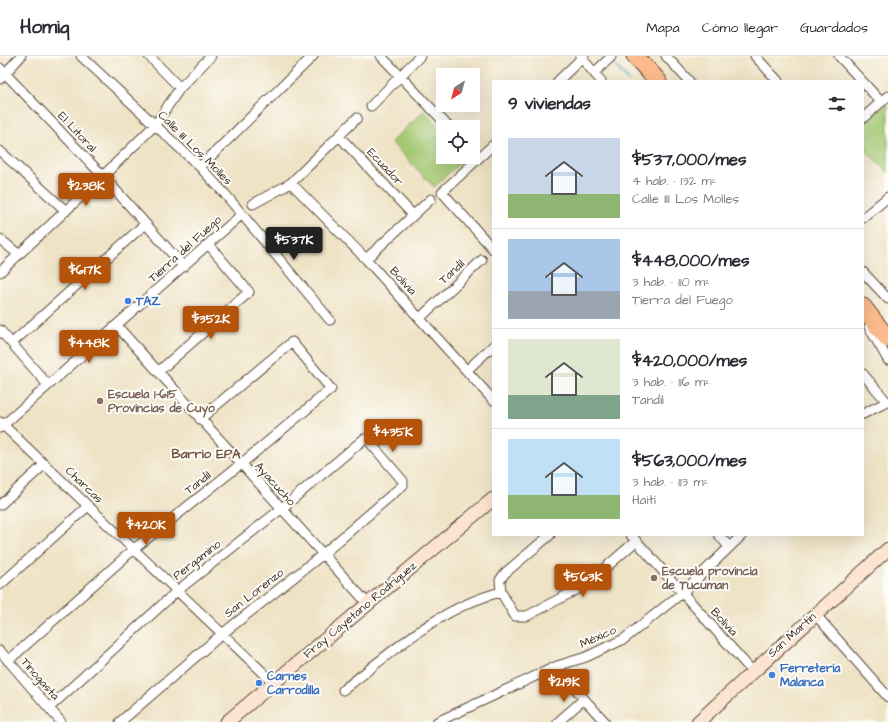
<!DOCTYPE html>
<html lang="es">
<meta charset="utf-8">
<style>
body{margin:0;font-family:"Architects Daughter",sans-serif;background:#f7f7f7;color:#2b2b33;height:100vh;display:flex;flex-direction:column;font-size:15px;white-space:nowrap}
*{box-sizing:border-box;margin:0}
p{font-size:13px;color:#7c7c81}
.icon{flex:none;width:22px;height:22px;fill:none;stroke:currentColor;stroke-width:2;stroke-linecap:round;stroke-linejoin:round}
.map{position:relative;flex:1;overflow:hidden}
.side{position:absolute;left:492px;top:24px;width:372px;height:456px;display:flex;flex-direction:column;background:#fff;border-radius:0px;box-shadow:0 4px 16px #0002}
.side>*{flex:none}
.needle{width:26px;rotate:216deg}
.controls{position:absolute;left:436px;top:12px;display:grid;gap:8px}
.controls a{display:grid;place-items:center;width:44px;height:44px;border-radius:0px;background:#fff;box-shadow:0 4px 16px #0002;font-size:20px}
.price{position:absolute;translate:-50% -34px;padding:0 9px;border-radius:4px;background:#b45309;color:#fff;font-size:13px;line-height:26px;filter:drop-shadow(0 1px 2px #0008)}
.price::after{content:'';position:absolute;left:50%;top:24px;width:12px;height:9px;margin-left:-6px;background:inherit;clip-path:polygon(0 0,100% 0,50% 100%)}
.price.on{background:#222;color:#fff}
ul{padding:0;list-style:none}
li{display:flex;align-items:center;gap:12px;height:100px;padding:0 16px}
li+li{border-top:1px solid #e1e1e2}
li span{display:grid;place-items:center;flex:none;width:112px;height:80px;border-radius:0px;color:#555}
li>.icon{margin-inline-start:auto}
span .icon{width:48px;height:48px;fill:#fffc;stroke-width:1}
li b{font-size:17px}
h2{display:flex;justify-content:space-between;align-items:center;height:48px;padding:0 16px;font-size:17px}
header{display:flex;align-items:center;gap:24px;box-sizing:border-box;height:56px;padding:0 20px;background:#fff;border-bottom:1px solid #e1e1e2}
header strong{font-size:19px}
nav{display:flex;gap:22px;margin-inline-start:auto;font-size:14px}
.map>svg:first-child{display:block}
.green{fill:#a4c972;stroke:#707a48}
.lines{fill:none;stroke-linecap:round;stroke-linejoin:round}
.stream{stroke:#39aab5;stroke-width:2.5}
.street-casing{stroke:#564637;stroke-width:11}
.secondary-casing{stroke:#564637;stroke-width:15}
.highway-casing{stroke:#564637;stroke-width:19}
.street{stroke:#fff;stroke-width:9}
.secondary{stroke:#fde4d1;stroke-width:13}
.highway{stroke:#fbbb8c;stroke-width:17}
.shop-dot{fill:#3f7fe0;stroke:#fdfcf7;stroke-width:1.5}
.education-dot{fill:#8d6e63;stroke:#fdfcf7;stroke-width:1.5}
.labels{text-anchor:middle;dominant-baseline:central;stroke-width:4;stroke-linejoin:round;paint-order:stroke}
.street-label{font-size:12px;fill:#3b2a1e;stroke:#fdfcf7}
.shop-label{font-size:12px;font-weight:bold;fill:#366cbe;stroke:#fdfcf7;text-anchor:start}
.education-label{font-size:12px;font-weight:bold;fill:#785e54;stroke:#fdfcf7;text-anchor:start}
.neighbourhood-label{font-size:13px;font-weight:bold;fill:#75533f;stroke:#fdfcf7}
</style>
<header>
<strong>Homiq</strong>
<nav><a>Mapa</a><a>Cómo llegar</a><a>Guardados</a></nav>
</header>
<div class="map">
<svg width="888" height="666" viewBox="0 0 888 666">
<rect width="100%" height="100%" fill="#fdfcf7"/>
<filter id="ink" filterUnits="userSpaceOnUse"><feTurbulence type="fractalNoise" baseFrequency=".025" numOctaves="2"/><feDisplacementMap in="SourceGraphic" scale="8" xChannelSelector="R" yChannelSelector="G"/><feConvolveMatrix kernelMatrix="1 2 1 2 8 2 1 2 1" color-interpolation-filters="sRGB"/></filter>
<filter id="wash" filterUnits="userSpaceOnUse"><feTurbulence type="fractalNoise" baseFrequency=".012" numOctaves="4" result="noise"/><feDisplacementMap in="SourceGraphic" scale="16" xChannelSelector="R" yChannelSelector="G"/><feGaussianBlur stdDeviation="0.9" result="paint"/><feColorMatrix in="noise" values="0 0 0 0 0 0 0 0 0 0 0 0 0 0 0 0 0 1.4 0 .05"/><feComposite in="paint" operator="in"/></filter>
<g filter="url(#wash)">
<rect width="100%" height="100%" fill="#efe3c6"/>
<path class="green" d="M888 47V117L863 92V68Z
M424 55 443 75V101H466L434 131 391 86Z"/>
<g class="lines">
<path class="stream" d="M613 7 629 25"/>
</g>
</g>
<g filter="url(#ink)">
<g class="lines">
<defs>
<path id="street" d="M81 0 200 111 225 138 330 264
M149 0 180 32
M381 0 449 71
M580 0 601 25
M666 0 689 25
M755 0 778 25
M839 0 862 25
M0 12 103 120 184 211
M594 17 611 1
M0 23 21 0
M558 25 584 0
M863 26 881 46
M371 50 420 0
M863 62 888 40
M339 80 413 159
M493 89 442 136 493 193
M0 95 66 155
M200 111 313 0
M291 127 366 203 493 344
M253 148 291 127 357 62
M863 162 888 141
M0 183 18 198
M366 203 431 143
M0 216 103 120 155 69 180 32 211 0
M863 216 888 243
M420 262 482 204
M117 270 368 548
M869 271 888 304
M0 274 48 329
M12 287 145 168
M467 314 493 290
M158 316 249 236 209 189
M863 318 887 346 863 358
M0 366 273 626
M0 372 241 159
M0 449 45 408
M550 479 505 517 500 524 501 536 515 560H527L576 534 596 520 636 485
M631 479 752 615
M719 479 729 491
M0 529 88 450
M815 558 888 641
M0 595 61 666
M8 605 134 493 241 408 331 333 292 286 200 363
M557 610 584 643 605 666
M343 634C392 596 440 551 501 536
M49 652 177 535 281 453 364 383H367L403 425V429L322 499 222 578 120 666
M437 666 557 610 586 601 624 583 682 537 742 479
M558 666 584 643"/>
<path id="secondary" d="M227 666 493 443
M698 666 888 493"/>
<path id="highway" d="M635 0 658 25
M863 251 888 283"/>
</defs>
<use href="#street" class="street-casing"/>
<use href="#secondary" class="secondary-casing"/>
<use href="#highway" class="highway-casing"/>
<use href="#street" class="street"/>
<use href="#secondary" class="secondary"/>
<use href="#highway" class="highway"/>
</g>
</g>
<g class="shop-dot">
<circle cx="128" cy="245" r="4"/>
<circle cx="772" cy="619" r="4"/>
<circle cx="259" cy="627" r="4"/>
</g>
<g class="education-dot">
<circle cx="100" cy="345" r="4"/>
<circle cx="654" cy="522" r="4"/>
</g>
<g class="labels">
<g class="street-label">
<text transform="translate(77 76) rotate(47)">El Litoral</text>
<text transform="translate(195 92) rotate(45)">Calle III Los Molles</text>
<text transform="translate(385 111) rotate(47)">Ecuador</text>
<text transform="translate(185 193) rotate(-42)">Tierra del Fuego</text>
<text transform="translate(452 216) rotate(-43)">Tandil</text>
<text transform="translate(403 225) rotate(47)">Bolivia</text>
<text transform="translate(198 427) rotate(-38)">Tandil</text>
<text transform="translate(275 428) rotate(48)">Ayacucho</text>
<text transform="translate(84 429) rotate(44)">Charcas</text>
<text transform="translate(197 504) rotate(-38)">Pergamino</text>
<text transform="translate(254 537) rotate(-38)">San Lorenzo</text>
<text transform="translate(360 554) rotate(-40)">Fray Cayetano Rodríguez</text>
<text transform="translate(724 566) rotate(48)">Bolivia</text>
<text transform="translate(792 579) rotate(-42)">San Martín</text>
<text transform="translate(598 581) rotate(-24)">México</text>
<text transform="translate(40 623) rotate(49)">Tinogasta</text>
</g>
<g class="shop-label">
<text x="136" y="245">TAZ</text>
<text x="780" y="612">Ferretería<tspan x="780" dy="14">Malanca</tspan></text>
<text x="267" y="620">Carnes<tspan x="267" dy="14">Carrodilla</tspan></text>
</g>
<g class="education-label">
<text x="108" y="338">Escuela 1-615<tspan x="108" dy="14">Provincias de Cuyo</tspan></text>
<text x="662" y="515">Escuela provincia<tspan x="662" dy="14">de Tucuman</tspan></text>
</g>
<g class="neighbourhood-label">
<text x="206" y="398">Barrio EPA</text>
</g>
</g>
</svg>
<div class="controls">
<a><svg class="needle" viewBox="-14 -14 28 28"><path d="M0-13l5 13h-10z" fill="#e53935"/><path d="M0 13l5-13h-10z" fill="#7c7c81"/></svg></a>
<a><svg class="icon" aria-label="locate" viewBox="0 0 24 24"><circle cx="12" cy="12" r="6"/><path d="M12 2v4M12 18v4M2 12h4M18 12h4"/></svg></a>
</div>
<b class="price" style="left:86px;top:151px">$238K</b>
<b class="price on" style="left:294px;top:205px">$537K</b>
<b class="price" style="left:85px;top:235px">$617K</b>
<b class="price" style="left:211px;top:284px">$352K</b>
<b class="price" style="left:89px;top:308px">$448K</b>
<b class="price" style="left:393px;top:397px">$435K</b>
<b class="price" style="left:146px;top:490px">$420K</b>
<b class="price" style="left:583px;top:542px">$563K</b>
<b class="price" style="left:564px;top:647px">$219K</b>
<section class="side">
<h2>9 viviendas<svg class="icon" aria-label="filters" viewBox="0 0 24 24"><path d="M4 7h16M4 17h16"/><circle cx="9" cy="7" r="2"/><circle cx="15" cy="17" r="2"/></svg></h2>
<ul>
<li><span style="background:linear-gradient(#c9d6e8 70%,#8fb573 0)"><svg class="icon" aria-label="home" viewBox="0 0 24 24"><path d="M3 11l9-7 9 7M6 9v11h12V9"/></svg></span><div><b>$537,000/mes</b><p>4 hab. · 132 m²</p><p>Calle III Los Molles</p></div></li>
<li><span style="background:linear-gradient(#a9c7e8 65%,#9aa5b1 0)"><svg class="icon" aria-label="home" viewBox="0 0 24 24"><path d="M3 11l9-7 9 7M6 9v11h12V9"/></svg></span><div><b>$448,000/mes</b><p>3 hab. · 110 m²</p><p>Tierra del Fuego</p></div></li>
<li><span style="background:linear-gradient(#dfe7d0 70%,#7fa58c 0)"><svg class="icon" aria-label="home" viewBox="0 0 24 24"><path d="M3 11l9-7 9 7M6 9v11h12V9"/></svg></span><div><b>$420,000/mes</b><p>3 hab. · 116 m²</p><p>Tandil</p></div></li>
<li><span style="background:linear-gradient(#bfe0f5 70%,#8fb573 0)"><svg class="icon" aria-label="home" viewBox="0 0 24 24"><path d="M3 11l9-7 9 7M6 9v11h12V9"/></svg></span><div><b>$563,000/mes</b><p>3 hab. · 113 m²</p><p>Haití</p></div></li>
</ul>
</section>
</div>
